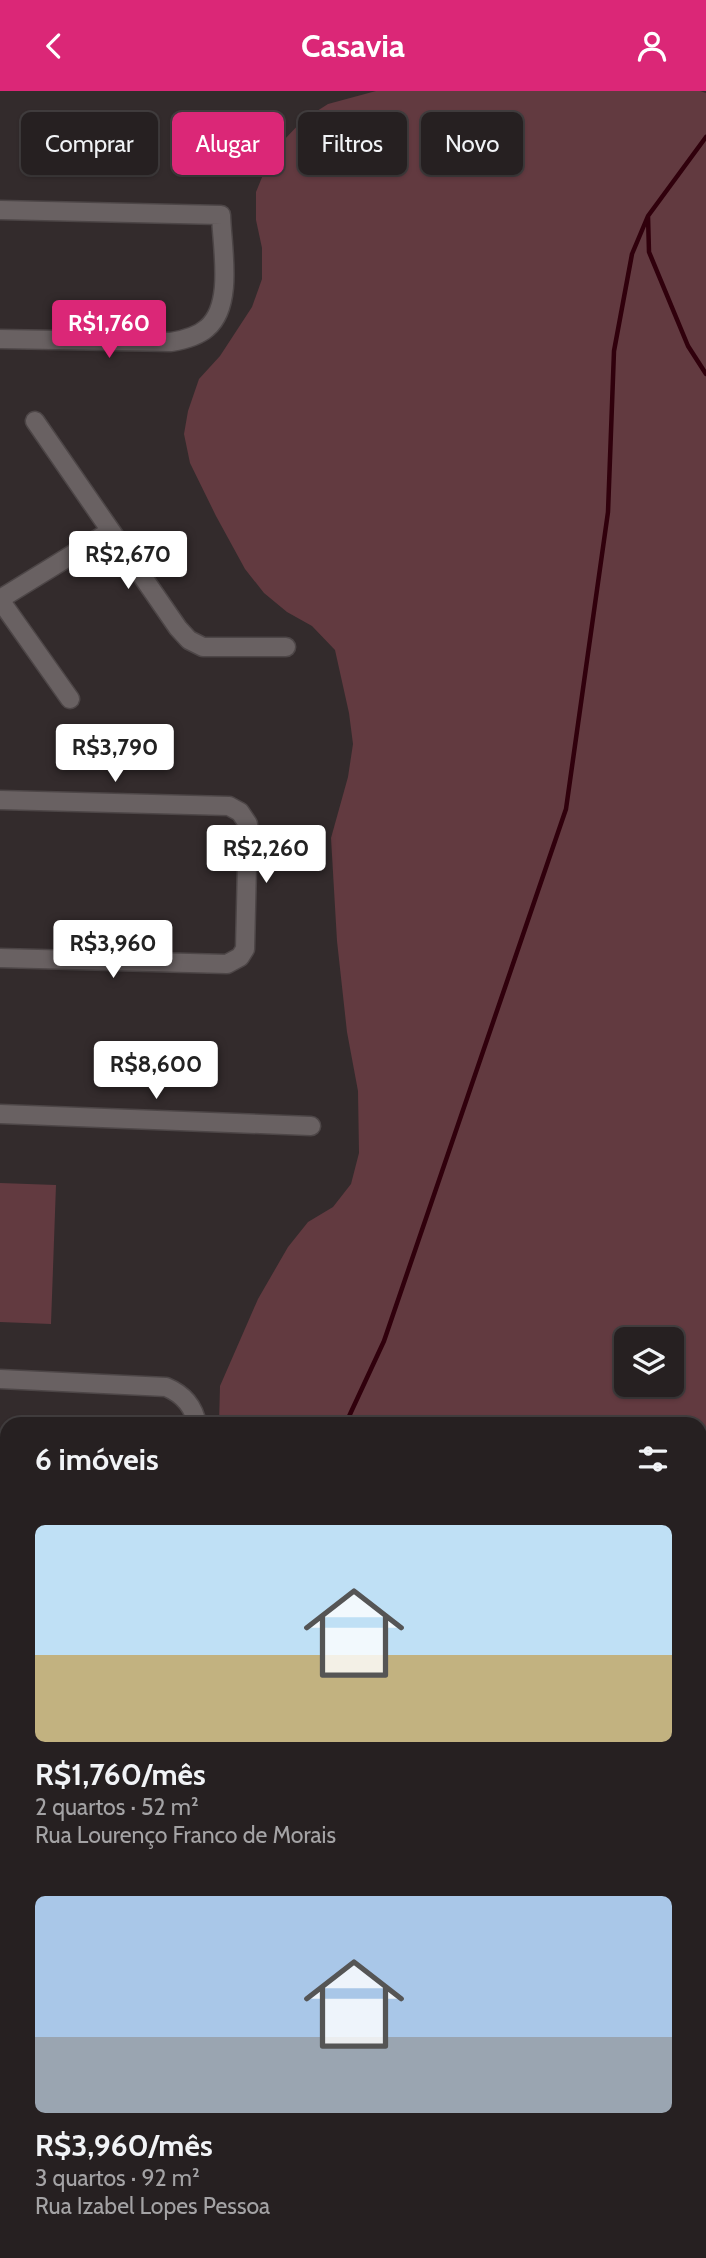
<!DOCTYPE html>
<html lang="pt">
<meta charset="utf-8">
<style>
body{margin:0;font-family:Cabin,sans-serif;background:#2e282a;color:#f1f3f6;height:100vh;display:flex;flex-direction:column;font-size:26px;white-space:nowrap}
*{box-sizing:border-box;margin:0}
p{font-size:23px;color:#a4a3a5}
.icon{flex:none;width:38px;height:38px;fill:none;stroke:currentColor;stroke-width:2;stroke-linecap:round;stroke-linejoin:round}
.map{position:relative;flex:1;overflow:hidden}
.side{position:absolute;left:0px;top:1326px;width:707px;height:842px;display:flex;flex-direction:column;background:#262021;border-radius:21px 21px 0 0;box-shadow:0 2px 5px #0004,0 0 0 2px #423e3f}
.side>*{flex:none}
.hud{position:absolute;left:21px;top:21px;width:665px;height:63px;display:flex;gap:14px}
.controls{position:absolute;left:614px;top:1236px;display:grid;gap:14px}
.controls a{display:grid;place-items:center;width:70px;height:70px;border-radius:10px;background:#262021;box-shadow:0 2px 5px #0004,0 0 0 2px #423e3f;font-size:35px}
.price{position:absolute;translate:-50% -60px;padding:0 16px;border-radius:7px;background:#fff;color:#222;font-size:23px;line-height:46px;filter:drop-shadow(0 2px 4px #0008)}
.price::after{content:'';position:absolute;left:50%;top:42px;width:21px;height:16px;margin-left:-10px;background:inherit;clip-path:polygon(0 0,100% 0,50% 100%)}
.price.selected{background:#db2777;color:#fff}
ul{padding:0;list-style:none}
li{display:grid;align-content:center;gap:14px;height:371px;padding:0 35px}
li span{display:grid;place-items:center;height:217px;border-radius:10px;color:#555}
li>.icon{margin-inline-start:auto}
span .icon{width:126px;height:126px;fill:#fffc;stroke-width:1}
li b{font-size:30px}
h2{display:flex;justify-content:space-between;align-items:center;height:84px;padding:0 35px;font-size:30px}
.pill{padding:0 24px;border-radius:10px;background:#262021;box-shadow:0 2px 5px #0004,0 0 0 2px #423e3f;font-size:24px;line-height:63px}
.pill.selected{background:#db2777;color:#fff}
header{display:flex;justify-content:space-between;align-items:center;height:91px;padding:0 35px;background:#db2777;color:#fff;font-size:32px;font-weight:700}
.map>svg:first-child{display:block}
.green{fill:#623a40;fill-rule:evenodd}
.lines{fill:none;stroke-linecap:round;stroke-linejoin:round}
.stream{stroke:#30000c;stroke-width:4.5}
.minor-casing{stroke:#4d4647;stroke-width:21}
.minor{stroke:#696162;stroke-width:18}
</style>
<header><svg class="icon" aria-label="back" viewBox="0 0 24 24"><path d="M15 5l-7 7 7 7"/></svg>Casavia<svg class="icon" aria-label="person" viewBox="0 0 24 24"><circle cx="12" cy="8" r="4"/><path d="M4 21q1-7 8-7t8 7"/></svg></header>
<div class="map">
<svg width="706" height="2167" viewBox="0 0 706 2167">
<rect width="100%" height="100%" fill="#332b2c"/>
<path class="green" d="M376 0H700L706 2V1435L700 1436V1334L219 1333 220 1295 258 1208 288 1156 308 1131 333 1116 351 1093 359 1062 358 1000 347 941 337 850 331 747 348 686 353 653 349 622 335 559 312 535 287 521 264 502 245 478 216 425 190 372 184 343 188 320 199 288 220 265 252 216 262 188V157L256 129V101L267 74 283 50 303 29 328 13ZM626 1248H672V1293H626Z
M0 1092 56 1094 51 1233 0 1231Z
M7 1762V2161H278L279 2167H0V1772Z"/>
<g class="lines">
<path class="stream" d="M706 46 648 125 649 161 688 255 706 283
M345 1334 384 1250 566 718 608 421 614 260 632 163 648 125
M0 1992 7 1977"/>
<defs>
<path id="minor" d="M0 119 221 124C222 157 234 214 207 237 197 246 183 249 171 251L0 248
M35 330 178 537 189 549 203 556H286
M0 508 109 441
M0 509 70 608
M0 709 229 715 240 721 248 733 245 858 240 866 227 873 0 867
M0 1023 311 1035
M0 1288 166 1296C183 1303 194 1315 197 1334
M0 1416H7
M0 1545 7 1546
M700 1613 706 1617
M0 1679 7 1681
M0 1724 7 1711
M700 1762 706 1765
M700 1908 706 1912
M700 2050 706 2053
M700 2118 706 2107
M370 2161 380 2167
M640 2161 651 2167
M672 2167 675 2161"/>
</defs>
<use href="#minor" class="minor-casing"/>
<use href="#minor" class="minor"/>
</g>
</svg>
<div class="controls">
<a><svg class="icon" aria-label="layers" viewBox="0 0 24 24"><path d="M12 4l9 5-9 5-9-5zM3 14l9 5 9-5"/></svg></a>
</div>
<b class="price selected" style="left:109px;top:269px">R$1,760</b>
<b class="price" style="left:128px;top:500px">R$2,670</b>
<b class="price" style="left:115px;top:693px">R$3,790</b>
<b class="price" style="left:266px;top:794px">R$2,260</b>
<b class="price" style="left:113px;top:889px">R$3,960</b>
<b class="price" style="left:156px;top:1010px">R$8,600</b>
<div class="hud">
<a class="pill">Comprar</a>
<a class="pill selected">Alugar</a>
<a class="pill">Filtros</a>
<a class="pill">Novo</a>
</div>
<section class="side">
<h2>6 imóveis<svg class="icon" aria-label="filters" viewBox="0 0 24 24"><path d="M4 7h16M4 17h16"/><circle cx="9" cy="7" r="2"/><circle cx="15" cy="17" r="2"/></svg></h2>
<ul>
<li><span style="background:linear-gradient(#bfe0f5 60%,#c2b280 0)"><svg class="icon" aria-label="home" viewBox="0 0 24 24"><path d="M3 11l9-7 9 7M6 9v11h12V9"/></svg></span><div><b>R$1,760/mês</b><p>2 quartos · 52 m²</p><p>Rua Lourenço Franco de Morais</p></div></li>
<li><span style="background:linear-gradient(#a9c7e8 65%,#9aa5b1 0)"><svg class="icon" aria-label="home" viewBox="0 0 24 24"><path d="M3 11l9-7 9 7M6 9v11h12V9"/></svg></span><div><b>R$3,960/mês</b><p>3 quartos · 92 m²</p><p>Rua Izabel Lopes Pessoa</p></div></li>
</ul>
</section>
</div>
